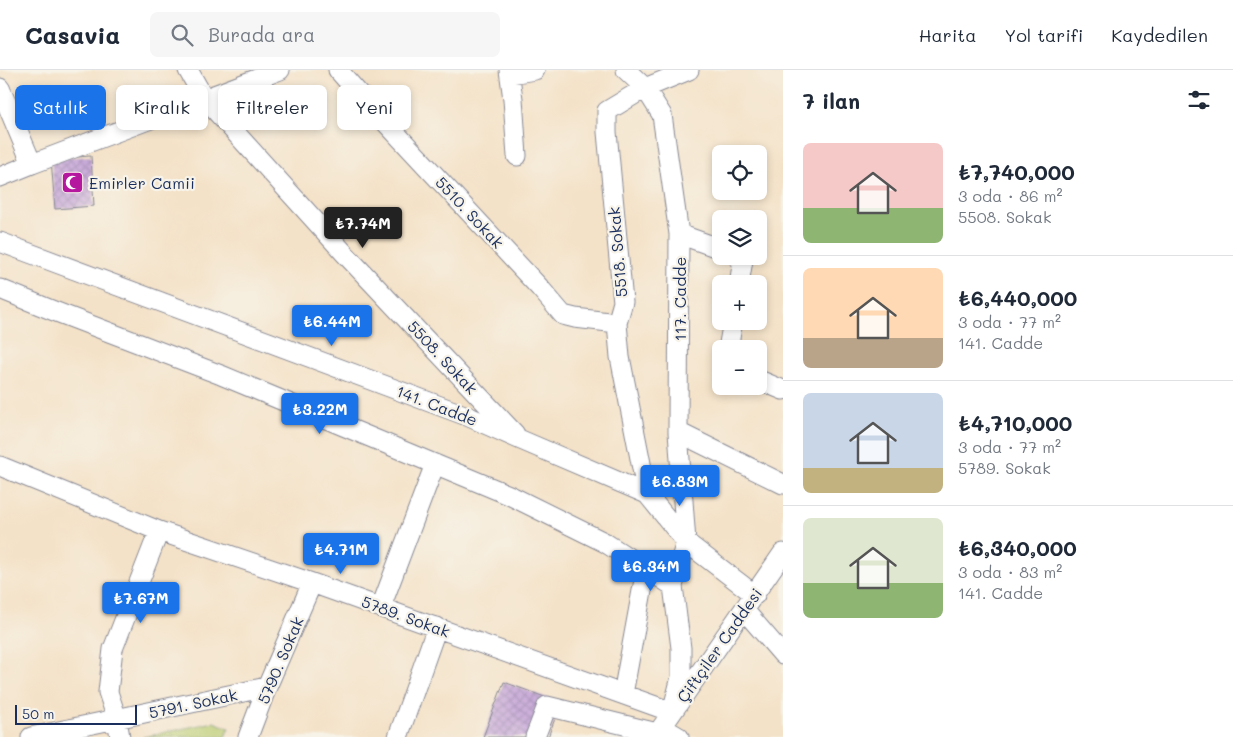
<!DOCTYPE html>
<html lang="tr">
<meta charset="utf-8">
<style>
body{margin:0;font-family:Mali,sans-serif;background:#f6f6f7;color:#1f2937;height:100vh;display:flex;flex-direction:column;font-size:19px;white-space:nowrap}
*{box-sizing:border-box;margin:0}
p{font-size:16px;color:#747a83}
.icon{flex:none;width:28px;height:28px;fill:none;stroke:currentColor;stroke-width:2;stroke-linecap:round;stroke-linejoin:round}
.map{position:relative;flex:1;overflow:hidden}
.side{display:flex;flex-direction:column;background:#fff;width:450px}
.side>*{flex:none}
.banner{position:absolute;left:15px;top:15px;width:475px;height:45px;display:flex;gap:10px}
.controls{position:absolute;left:712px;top:75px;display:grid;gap:10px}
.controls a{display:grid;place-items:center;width:55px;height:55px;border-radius:8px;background:#fff;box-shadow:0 2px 8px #0003;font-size:25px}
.scale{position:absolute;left:15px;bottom:12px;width:122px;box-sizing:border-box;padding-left:5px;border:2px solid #1b2f5e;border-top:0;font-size:14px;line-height:18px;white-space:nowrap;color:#1b2f5e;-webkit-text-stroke:4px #f7f3e8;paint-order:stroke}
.price{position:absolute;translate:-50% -42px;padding:0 11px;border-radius:5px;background:#1a73e8;color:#fff;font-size:16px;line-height:32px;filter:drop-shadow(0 1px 2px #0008)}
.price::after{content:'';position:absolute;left:50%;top:30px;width:15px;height:11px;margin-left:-8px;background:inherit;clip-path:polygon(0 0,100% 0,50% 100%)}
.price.selected{background:#222;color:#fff}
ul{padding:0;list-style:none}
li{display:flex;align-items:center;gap:15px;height:125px;padding:0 20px}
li+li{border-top:1px solid #e0e1e3}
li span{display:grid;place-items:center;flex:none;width:140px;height:100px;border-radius:8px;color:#555}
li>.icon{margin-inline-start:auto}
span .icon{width:60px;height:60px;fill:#fffc;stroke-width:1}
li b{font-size:21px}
h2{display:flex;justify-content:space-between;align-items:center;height:60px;padding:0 20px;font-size:21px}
.pill{padding:0 18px;border-radius:8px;background:#fff;box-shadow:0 2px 8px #0003;font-size:18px;line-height:45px}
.pill.selected{background:#1a73e8;color:#fff}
header{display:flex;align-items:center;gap:30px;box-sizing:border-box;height:70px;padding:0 25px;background:#fff;border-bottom:1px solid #e0e1e3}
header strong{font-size:24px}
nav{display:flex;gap:28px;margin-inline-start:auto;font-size:18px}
.search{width:350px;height:45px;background:#f6f6f7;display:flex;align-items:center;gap:12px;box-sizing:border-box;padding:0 18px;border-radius:8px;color:#747a83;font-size:19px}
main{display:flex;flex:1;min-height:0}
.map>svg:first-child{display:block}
.green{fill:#bacb6e;stroke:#6a7d66}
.building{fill:url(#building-cross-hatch)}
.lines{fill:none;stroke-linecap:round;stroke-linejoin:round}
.minor-casing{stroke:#888893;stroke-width:21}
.minor{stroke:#fff;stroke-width:19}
.labels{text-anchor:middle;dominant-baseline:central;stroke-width:4.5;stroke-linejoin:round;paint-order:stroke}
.poi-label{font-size:16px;fill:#1b2f5e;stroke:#f7f3e8;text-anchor:start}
.street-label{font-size:16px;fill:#1b2f5e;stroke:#f7f3e8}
</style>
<header>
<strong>Casavia</strong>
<div class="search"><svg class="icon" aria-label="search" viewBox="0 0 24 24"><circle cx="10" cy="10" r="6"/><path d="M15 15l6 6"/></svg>Burada ara</div>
<nav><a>Harita</a><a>Yol tarifi</a><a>Kaydedilen</a></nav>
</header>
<main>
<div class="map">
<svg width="783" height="667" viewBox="0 0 783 667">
<defs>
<pattern id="building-cross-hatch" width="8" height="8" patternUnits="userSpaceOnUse" patternTransform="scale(1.25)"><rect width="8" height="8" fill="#bf9bd6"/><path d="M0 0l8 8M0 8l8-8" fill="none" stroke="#9a7fb1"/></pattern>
</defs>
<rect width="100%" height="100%" fill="#f7f3e8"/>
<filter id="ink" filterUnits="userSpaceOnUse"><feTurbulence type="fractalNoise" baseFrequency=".02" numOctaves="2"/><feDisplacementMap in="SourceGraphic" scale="10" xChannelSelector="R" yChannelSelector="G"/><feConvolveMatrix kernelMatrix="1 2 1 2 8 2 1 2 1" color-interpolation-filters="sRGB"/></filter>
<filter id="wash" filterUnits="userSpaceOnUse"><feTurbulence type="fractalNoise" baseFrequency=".0096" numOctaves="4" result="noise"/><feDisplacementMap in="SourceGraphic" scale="20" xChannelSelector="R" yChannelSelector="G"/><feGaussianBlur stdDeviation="1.12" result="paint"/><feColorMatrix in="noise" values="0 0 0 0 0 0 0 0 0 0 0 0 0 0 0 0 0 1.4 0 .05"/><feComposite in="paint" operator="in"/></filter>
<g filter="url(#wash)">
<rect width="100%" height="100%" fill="#f4e2c8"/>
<path class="green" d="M214 652 229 658 225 667H143Z"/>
<g id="blocks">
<path class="building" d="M91 86 94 136 55 139 51 89Z
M504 612 561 633 548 667H483Z"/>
</g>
</g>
<g filter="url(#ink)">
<use href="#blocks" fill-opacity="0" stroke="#888893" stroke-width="1"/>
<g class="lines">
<defs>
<path id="minor" d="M188 0 204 28 346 185 515 364
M338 0 360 25 540 218 563 245 575 248 617 253
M509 0 513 29 517 86
M510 4 535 0
M0 18 32 94
M0 107 32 94 280 0
M679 164 721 179
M0 172 467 346 521 370 647 424 686 472 755 525
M736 186 743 190 739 214
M0 219 54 241 221 305 509 425 604 472 673 516
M728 279 733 251
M759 310 783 320
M678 362 783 414
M0 396 159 461 312 513 672 642 681 607V578L673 516 686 472 678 362 679 164 662 45 645 18 626 0
M647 424 620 287 617 253 623 232 607 62V41L645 18 689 0
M381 537 435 394
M744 540 783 585
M623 624 646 499
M662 657 679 667
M31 667 267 617
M120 667 117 649 108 622 113 579 159 461
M248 667 267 617 312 513
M398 667 437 557
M535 667 547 636 657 663
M655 667 783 483"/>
</defs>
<use href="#minor" class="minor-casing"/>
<use href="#minor" class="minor"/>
</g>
</g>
<defs>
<symbol id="mosque-square" viewBox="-11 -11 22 22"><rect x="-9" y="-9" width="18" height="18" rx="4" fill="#b5179e" stroke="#f7f3e8"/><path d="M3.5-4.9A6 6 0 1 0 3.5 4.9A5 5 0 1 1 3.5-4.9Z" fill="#fff"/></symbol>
</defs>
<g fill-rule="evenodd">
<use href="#mosque-square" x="60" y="100" width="25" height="25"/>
</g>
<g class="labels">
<g class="poi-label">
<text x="89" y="112">Emirler Camii</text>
</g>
<g class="street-label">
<text transform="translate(470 142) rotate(47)">5510. Sokak</text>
<text transform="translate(617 182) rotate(-95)">5518. Sokak</text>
<text transform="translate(679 229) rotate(-90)">117. Cadde</text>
<text transform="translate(443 287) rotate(47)">5508. Sokak</text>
<text transform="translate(437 335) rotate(21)">141. Cadde</text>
<text transform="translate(406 546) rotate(20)">5789. Sokak</text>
<text transform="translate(719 575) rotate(-55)">Çiftçiler Caddesi</text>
<text transform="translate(280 590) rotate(-67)">5790. Sokak</text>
<text transform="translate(193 633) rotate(-12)">5791. Sokak</text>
</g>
</g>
</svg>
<div class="controls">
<a><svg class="icon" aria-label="locate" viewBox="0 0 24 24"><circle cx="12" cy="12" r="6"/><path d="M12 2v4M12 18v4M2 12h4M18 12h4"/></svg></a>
<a><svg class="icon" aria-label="layers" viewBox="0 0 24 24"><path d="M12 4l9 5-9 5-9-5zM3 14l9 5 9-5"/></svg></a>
<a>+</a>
<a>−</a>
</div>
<div class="scale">50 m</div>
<b class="price selected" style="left:363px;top:179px">₺7.74M</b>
<b class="price" style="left:332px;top:277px">₺6.44M</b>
<b class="price" style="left:320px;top:365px">₺3.22M</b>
<b class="price" style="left:680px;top:437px">₺6.83M</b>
<b class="price" style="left:341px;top:505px">₺4.71M</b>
<b class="price" style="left:651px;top:522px">₺6.34M</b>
<b class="price" style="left:141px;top:554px">₺7.67M</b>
<div class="banner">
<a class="pill selected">Satılık</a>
<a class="pill">Kiralık</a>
<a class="pill">Filtreler</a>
<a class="pill">Yeni</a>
</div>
</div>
<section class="side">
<h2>7 ilan<svg class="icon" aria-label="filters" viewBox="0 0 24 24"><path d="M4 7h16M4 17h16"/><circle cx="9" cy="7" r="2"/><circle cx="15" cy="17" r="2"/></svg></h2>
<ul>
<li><span style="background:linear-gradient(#f6c9c9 65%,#8fb573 0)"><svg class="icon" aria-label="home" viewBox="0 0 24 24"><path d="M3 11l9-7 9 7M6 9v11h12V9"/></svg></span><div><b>₺7,740,000</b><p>3 oda · 86 m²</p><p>5508. Sokak</p></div></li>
<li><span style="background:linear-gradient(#ffd9b3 70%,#b9a48a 0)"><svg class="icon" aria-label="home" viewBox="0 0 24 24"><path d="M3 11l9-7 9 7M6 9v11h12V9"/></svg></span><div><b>₺6,440,000</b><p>3 oda · 77 m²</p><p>141. Cadde</p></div></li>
<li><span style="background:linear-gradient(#c9d6e8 75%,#c2b280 0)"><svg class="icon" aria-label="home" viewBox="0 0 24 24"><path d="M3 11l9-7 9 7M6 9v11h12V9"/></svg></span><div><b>₺4,710,000</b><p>3 oda · 77 m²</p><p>5789. Sokak</p></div></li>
<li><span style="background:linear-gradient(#dfe7d0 65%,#8fb573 0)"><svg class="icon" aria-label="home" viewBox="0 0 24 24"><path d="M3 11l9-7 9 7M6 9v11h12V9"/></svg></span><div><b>₺6,340,000</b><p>3 oda · 83 m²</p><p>141. Cadde</p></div></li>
</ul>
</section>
</main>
